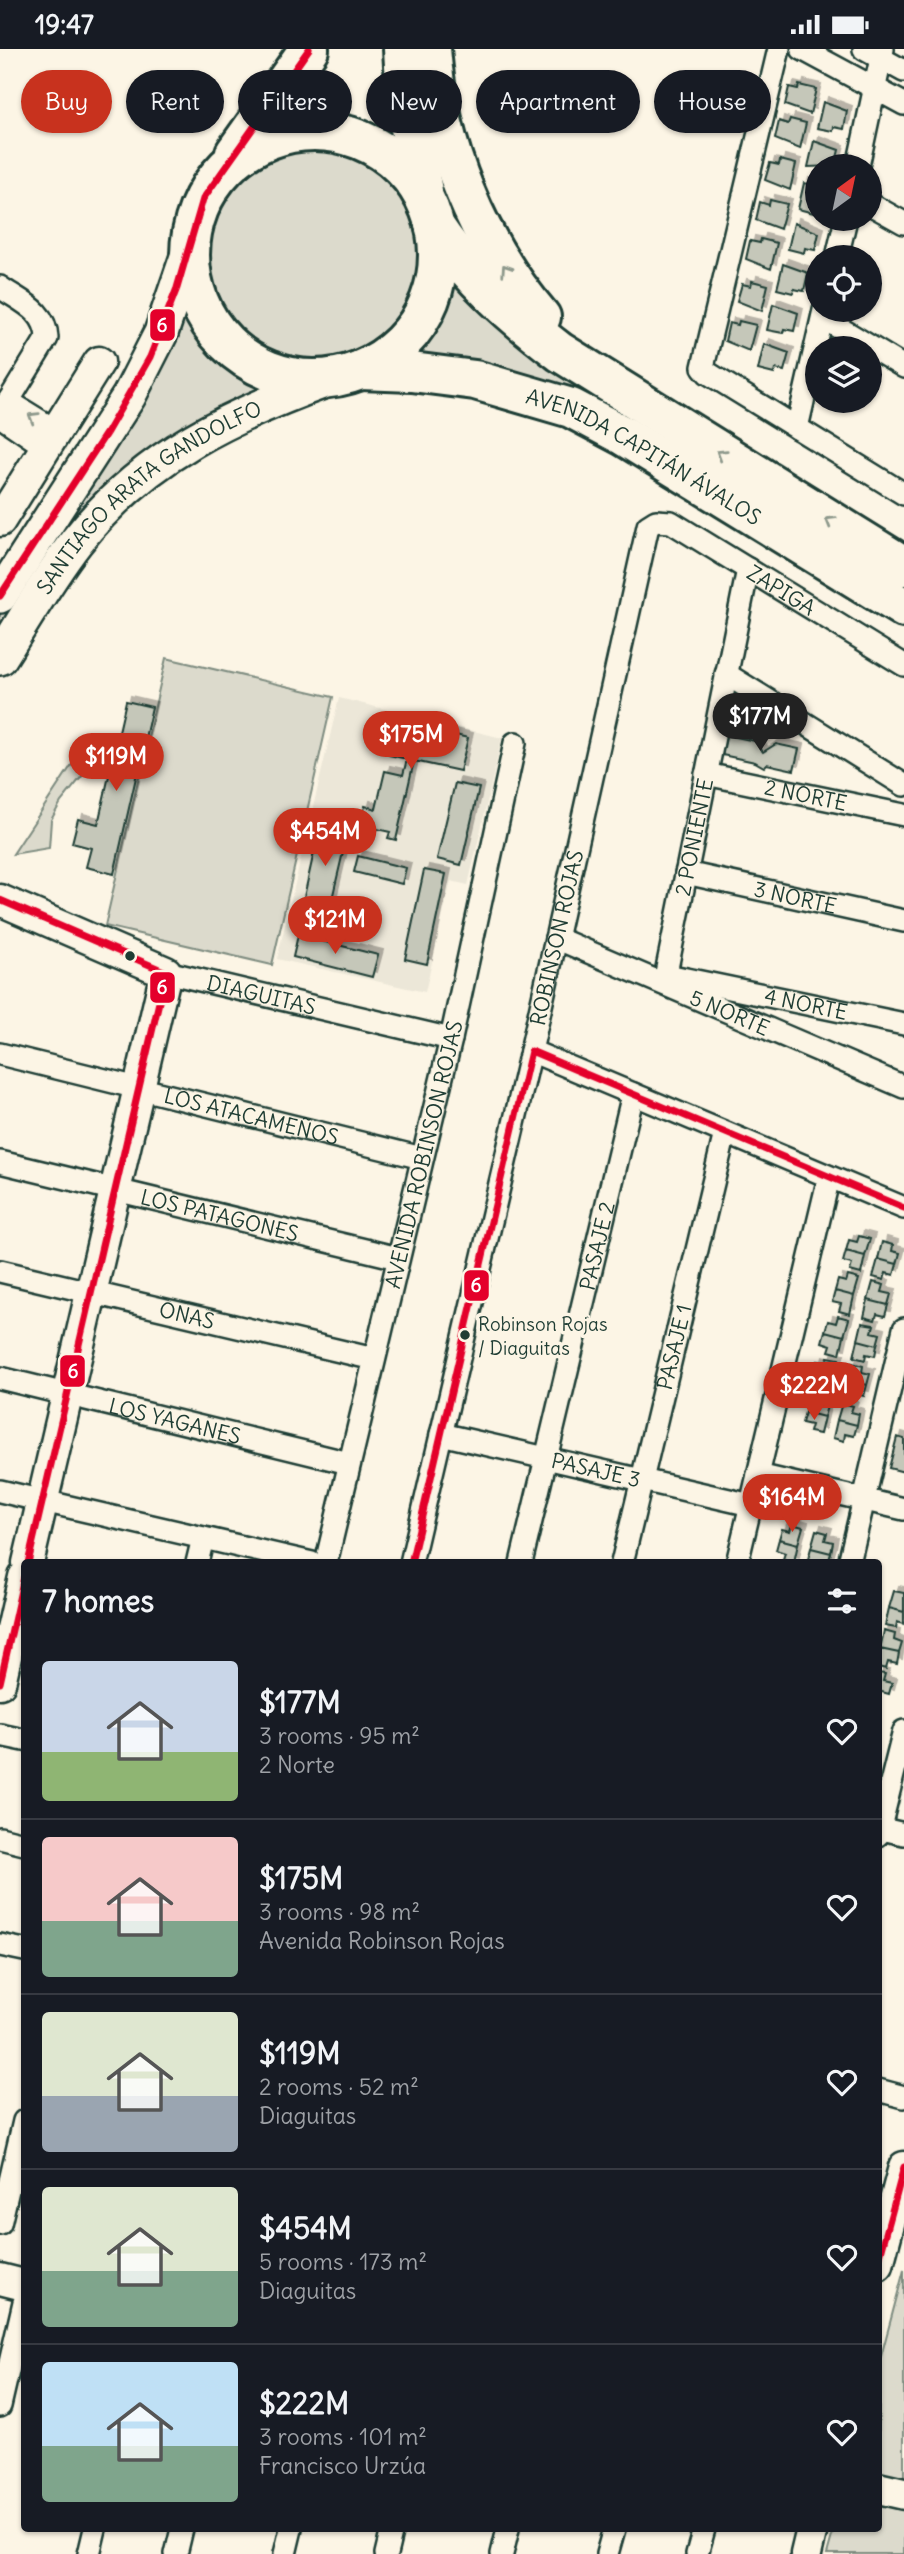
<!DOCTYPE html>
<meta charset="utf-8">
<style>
body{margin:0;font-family:Delius,sans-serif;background:#20242c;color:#f1f3f6;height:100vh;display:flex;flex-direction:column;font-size:26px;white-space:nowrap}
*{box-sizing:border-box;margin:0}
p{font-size:23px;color:#9ea1a6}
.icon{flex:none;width:38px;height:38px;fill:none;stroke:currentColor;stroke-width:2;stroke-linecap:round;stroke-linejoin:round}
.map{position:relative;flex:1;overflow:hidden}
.panel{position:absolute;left:21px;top:1510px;width:861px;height:973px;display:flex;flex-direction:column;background:#171b24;border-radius:7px;box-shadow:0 2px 5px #0004}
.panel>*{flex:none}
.top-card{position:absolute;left:21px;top:21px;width:863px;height:63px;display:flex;gap:14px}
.needle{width:46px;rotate:33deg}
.controls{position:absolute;left:805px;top:105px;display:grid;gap:14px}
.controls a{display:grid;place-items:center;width:77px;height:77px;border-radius:50%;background:#171b24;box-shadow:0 2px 5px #0004;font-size:35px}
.price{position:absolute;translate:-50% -60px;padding:0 16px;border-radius:24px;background:#c8321e;color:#fff;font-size:23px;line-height:46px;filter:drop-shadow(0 2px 4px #0008)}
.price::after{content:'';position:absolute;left:50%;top:42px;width:21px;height:16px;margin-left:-10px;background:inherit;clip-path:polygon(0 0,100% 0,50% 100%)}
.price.on{background:#222;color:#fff}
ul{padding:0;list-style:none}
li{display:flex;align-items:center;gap:21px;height:175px;padding:0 21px}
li+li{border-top:2px solid #363941}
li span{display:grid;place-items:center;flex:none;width:196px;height:140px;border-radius:7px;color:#555}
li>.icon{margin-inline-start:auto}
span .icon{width:84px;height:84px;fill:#fffc;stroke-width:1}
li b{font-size:30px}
h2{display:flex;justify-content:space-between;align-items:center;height:84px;padding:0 21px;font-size:30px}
.chip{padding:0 24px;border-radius:32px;background:#171b24;box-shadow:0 2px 5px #0004;font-size:24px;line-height:63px}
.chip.on{background:#c8321e;color:#fff}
.status{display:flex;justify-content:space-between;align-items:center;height:49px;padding:0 35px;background:#171b24;direction:ltr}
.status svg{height:19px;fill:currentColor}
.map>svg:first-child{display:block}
.built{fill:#ece7d8}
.green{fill:#dcdacc;stroke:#7e8c80;stroke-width:2}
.building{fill:#c5c7b9;stroke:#1f3d34;stroke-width:2;filter:url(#shadow)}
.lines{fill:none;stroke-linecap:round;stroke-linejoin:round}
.street-casing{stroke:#1f3d34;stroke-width:26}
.secondary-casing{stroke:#1f3d34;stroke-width:35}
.primary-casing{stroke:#1f3d34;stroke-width:38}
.highway-casing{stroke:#1f3d34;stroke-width:44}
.street{stroke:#fcf5e5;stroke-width:21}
.secondary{stroke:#fcf5e5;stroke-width:30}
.primary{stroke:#fcf5e5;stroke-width:33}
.highway{stroke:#fcf5e5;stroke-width:38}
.bus-1-casing{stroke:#fcf5e5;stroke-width:12}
.bus-1{stroke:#e4002b;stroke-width:7}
.oneway{stroke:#8e998c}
.bus-dot{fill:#1f3d34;stroke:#fcf5e5;stroke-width:2.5}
.labels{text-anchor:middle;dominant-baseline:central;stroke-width:7;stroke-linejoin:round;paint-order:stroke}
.bus-label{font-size:19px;fill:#1f3d34;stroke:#fcf5e5;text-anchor:start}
.street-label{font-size:21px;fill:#1f3d34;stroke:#fcf5e5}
.line-badge{stroke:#fcf5e5;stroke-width:2.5}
.badge-label{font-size:19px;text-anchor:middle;font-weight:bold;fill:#fff}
</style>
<div class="status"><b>19:47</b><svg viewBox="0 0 49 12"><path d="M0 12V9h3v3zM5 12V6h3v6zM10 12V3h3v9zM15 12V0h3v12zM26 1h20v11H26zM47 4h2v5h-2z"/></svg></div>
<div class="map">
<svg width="904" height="2505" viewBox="0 0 904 2505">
<defs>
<filter id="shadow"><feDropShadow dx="5" dy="-5" stdDeviation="0" flood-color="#0004"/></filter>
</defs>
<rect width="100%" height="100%" fill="#fcf5e5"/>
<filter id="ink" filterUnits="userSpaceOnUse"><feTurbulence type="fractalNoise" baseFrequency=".0143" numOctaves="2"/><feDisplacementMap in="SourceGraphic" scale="14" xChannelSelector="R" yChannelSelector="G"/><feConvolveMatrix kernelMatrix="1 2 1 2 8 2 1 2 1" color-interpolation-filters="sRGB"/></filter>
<g filter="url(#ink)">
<path class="built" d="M339 649 502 689 468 836 451 832 425 943 277 910Z"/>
<path class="green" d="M207 207a107 107 0 1 1 214 0a107 107 0 1 1-214 0Z
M456 228 623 358 619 365 419 305 445 267Z
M183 264C208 304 226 323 271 340L197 376 0 589V558Z
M166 609 333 648 272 916 105 877Z
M90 688 98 689 92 715 61 753 51 771 49 799 13 805Z
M904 2221V2505H827L834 2480H878L879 2315Z"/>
<path class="building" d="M799 36 816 40 810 65 785 56 789 38 798 40Z
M823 53 847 62 844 80 834 78 833 82 817 79Z
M790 70 806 74 800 100 775 90 779 72 788 75Z
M814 92 839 101 835 117 808 118Z
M780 111 796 115 790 141 765 131 770 114 779 116Z
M804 134 817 137V160L814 164 798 160Z
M770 151 787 155 780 180 756 171 760 153 769 156Z
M794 174 819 184 815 201 805 199 804 204 788 200Z
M761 190 777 194 771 220 746 210 750 192 760 194Z
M783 215 808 224 804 242 794 240 793 244 777 240Z
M752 232 768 236 762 262 737 252 742 235 751 237Z
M773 255 798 264 794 282 784 280 783 284 767 281Z
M739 272 756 276 749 302 725 292 729 274 738 276Z
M764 295 789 304 784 322 775 320 774 325 758 321Z
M126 652 152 658 114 825 86 818 91 799 72 794 78 770 98 775Z
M397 672 468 689 460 722 414 712 396 791 388 789 390 783 360 776 365 757 376 760 385 722 403 726 407 710 389 706Z
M726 686 755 692 763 703 776 695 799 700 794 721 767 715 764 718 755 713 722 706Z
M455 734 479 739 461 816 437 810Z
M320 776 348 782 329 863 302 857Z
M358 807 406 819 402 835 354 823Z
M424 821 446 825 427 915 405 910Z
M298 886 378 906 372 928 293 908Z
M859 1187 870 1190 865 1207 846 1202 849 1191 857 1193Z
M882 1193 893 1196 892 1202 900 1204 897 1215 878 1210Z
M846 1202 865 1207 861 1225 850 1222 852 1215 843 1213Z
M878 1210 897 1215 894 1226 886 1224 884 1231 873 1228Z
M848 1227 859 1230 854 1247 835 1242 838 1231 846 1233Z
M873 1233 884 1236 882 1243 891 1245 888 1256 868 1251Z
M835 1242 854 1247 850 1265 839 1262 841 1255 832 1253Z
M868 1251 888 1256 885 1267 877 1265 875 1271 864 1268Z
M838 1267 849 1270 844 1287 825 1282 828 1272 836 1274Z
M862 1274 874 1276 872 1283 880 1285 877 1296 858 1291Z
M825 1282 844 1287 840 1305 829 1302 831 1296 822 1293Z
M858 1291 877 1296 875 1307 866 1305 865 1311 854 1308Z
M828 1308 839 1310 834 1328 815 1323 818 1312 826 1314Z
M852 1314 863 1317 862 1323 870 1325 867 1336 848 1331Z
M815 1323 834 1328 830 1345 819 1342 821 1336 812 1334Z
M848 1331 867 1336 864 1347 856 1345 854 1351 843 1348Z
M818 1348 829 1350 824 1368 805 1363 808 1352 816 1354Z
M842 1354 853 1357 851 1363 859 1365 857 1376 837 1371Z
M805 1363 824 1368 820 1385 809 1383 811 1376 802 1374Z
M837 1371 857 1376 854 1387 845 1385 844 1392 833 1389Z
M897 1388 904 1390V1423L889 1419Z
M792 1475 803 1478 798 1495 779 1490 782 1480 790 1482Z
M816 1481 827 1484 825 1491 833 1493 831 1504 811 1499Z
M779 1490 798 1495 794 1513 783 1510 785 1504 776 1501Z
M811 1499 831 1504 828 1514H807Z
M894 1542 904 1544V1563L889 1559Z
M889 1559 904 1563V1575L897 1573 896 1579 885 1577Z
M884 1582 895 1585 894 1591 902 1594 899 1604 880 1600Z
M880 1600 899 1604 897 1615 888 1613 886 1620 878 1618Z
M878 1624 885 1625 883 1632 892 1634 889 1645 878 1642Z"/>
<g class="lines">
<defs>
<g id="street">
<path d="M779 0 703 318 708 324 904 445"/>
<path d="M802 0 904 55"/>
<path d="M864 0 904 22"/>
<path d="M858 117 883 0"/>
<path d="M870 155 904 174"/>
<path d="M837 208 846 170"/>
<path d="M0 238C21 253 46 261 47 289L0 366"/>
<path d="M823 269 904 318"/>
<path d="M8 352 58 383"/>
<path d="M0 367 47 399"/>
<path d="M797 379 824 261"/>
<path d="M726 625 904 736"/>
<path id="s1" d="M706 725 904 766"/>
<path id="s2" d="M686 824 904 872"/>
<path id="s3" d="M556 889 904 1038"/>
<path id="s4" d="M166 923 451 990"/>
<path id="s5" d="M667 926 904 975"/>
<path id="s6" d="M664 934 748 520"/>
<path d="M531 1002 904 1159"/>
<path id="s7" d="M0 1005 422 1109"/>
<path id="s8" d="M0 1113 398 1209"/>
<path id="s9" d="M0 1222 374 1310"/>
<path id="s10" d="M0 1329 349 1414"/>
<path id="s11" d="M441 1385 751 1456"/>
<path d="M758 1426 904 1460"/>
<path d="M0 1442 312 1514"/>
<path d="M197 1514 203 1489"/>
<path id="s12" d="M326 1514 451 990 515 694"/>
<path id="s13" d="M411 1514 531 1002 648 477 656 472 671 473 904 616"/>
<path id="s14" d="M521 1514 633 1045"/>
<path id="s15" d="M622 1514 725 1084"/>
<path d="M737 1514 829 1128"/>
<path d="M849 1514 904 1280"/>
<path d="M0 1686 24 1691"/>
<path d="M878 1779 904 1785"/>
<path d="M878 1786 904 1682"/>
<path d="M0 1789 24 1795"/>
<path d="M0 1896 24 1901"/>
<path d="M878 2041 904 2048"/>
<path d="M0 2175 24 2072"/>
<path d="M0 2357 24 2253"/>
<path d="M89 2505 95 2480"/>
<path d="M176 2505 182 2480"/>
<path d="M285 2505 291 2480"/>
<path d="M386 2505 392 2480"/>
<path d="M502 2505 508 2480"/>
<path d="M607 2505 614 2480"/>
<path d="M697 2505 704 2480"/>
</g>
<path id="secondary" d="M0 472 99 313
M0 851 166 923 28 1514
M0 1634 24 1528
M878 2216 904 2118
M0 2230 24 2236
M878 2439 904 2445
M806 2505 812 2480"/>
<g id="primary">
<path d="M0 547 129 347 161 284 190 199"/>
<path id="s16" d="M0 609C25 570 48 529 76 493 144 406 233 365 333 329"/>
</g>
<g id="highway">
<path d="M403 0 407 65 423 142"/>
<path d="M431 0C439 98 477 193 541 268"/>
<circle cx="314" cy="206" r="124"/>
<path d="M235 104 309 0"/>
<path d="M435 178C468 228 513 267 560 303L904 517"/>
<path id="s17" d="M361 321 412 323 475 331 571 359 624 387 904 559"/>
</g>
</defs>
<use href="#street" class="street-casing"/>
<use href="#secondary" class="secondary-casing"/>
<use href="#primary" class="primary-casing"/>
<use href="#highway" class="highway-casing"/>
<use href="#street" class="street"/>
<use href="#secondary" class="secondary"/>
<use href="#primary" class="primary"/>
<use href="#highway" class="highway"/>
<defs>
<path id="bus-1" d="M0 547 107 383 150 308 177 239 203 150 309 0
M0 851 166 923 28 1514
M411 1514 531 1002 904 1159
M0 1634 24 1528
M878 2214 904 2118"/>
</defs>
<use href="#bus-1" class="bus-1-casing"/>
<use href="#bus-1" class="bus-1"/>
</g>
<defs><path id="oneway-chevron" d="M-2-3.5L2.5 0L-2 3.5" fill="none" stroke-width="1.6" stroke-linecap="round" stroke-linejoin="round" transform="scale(1.75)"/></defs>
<g class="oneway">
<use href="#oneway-chevron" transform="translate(506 220) rotate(-123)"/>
<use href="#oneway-chevron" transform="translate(33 368) rotate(-149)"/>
<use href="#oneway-chevron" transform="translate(721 405) rotate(-148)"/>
<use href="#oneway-chevron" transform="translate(830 472) rotate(-149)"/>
</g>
</g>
<g class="bus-dot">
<circle cx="130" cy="907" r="6"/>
<circle cx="465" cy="1286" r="6"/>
</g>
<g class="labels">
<g class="bus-label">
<text x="478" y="1275">Robinson Rojas<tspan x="478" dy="24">/ Diaguitas</tspan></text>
</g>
<g class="street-label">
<text stroke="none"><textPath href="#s17" startOffset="301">AVENIDA CAPITÁN ÁVALOS</textPath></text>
<text stroke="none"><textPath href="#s16" startOffset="224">SANTIAGO ARATA GANDOLFO</textPath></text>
<text stroke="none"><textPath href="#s13" startOffset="1218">ZAPIGA</textPath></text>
<text stroke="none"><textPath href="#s1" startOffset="102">2 NORTE</textPath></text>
<text stroke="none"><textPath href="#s6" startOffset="149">2 PONIENTE</textPath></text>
<text stroke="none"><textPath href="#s2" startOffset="112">3 NORTE</textPath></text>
<text stroke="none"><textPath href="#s13" startOffset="642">ROBINSON ROJAS</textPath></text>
<text stroke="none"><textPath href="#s4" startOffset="98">DIAGUITAS</textPath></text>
<text stroke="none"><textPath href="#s5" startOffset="142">4 NORTE</textPath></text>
<text stroke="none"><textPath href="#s3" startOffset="189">5 NORTE</textPath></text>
<text stroke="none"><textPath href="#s7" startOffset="259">LOS ATACAMEÑOS</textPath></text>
<text stroke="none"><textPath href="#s12" startOffset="420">AVENIDA ROBINSON ROJAS</textPath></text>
<text stroke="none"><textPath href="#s8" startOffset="226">LOS PATAGONES</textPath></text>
<text stroke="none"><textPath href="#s14" startOffset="326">PASAJE 2</textPath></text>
<text stroke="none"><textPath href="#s9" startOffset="192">ONAS</textPath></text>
<text stroke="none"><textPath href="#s15" startOffset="222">PASAJE 1</textPath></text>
<text stroke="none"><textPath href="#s10" startOffset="180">LOS YAGANES</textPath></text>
<text stroke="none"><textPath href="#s11" startOffset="159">PASAJE 3</textPath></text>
</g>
</g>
<g class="line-badge">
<rect x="149" y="259" width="27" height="34" rx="7" fill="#e4002b"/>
<rect x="149" y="922" width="27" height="33" rx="7" fill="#e4002b"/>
<rect x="463" y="1220" width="27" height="33" rx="7" fill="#e4002b"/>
<rect x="59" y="1305" width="27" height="34" rx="7" fill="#e4002b"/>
</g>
<g class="badge-label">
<text x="162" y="283">6</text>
<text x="162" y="945">6</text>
<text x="476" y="1243">6</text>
<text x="73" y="1329">6</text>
</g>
</svg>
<div class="controls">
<a><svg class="needle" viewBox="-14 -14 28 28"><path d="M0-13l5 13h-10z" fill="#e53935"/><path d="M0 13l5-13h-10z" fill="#9ea1a6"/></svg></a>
<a><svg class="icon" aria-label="locate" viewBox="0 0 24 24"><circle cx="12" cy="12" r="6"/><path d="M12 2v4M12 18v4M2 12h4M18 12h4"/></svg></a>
<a><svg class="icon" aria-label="layers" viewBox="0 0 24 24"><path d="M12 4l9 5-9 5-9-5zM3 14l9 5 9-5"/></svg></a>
</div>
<b class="price on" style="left:760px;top:704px">$177M</b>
<b class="price" style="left:411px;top:722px">$175M</b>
<b class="price" style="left:116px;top:744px">$119M</b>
<b class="price" style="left:325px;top:819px">$454M</b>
<b class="price" style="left:335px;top:907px">$121M</b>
<b class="price" style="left:814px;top:1373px">$222M</b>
<b class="price" style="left:792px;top:1485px">$164M</b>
<div class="top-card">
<a class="chip on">Buy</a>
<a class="chip">Rent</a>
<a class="chip">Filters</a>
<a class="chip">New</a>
<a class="chip">Apartment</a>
<a class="chip">House</a>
</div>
<section class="panel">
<h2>7 homes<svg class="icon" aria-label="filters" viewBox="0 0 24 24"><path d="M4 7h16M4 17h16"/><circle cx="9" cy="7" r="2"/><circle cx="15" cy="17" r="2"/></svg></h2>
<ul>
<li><span style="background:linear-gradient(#c9d6e8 65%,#8fb573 0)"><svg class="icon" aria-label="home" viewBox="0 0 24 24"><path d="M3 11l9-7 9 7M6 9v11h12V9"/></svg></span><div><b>$177M</b><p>3 rooms · 95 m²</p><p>2 Norte</p></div><svg class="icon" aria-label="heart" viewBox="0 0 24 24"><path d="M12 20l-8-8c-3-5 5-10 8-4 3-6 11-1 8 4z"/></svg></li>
<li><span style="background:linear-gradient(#f6c9c9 60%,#7fa58c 0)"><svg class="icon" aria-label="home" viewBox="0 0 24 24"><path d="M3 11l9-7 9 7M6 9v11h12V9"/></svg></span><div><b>$175M</b><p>3 rooms · 98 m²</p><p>Avenida Robinson Rojas</p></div><svg class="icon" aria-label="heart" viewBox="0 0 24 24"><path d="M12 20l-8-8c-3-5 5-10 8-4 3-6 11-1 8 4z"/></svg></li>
<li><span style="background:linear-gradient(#dfe7d0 60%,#9aa5b1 0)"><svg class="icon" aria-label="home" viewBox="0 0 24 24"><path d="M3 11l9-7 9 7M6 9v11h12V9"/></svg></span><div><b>$119M</b><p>2 rooms · 52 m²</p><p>Diaguitas</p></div><svg class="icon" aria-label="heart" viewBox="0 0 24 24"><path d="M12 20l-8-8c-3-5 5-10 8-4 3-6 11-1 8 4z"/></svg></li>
<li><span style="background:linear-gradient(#dfe7d0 60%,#7fa58c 0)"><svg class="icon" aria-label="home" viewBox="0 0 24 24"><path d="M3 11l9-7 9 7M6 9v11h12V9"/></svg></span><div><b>$454M</b><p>5 rooms · 173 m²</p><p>Diaguitas</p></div><svg class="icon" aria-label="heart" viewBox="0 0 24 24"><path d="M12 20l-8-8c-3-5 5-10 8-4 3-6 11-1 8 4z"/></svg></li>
<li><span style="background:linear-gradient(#bfe0f5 60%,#7fa58c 0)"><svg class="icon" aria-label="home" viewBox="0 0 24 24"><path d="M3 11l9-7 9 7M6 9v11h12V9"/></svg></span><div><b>$222M</b><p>3 rooms · 101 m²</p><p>Francisco Urzúa</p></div><svg class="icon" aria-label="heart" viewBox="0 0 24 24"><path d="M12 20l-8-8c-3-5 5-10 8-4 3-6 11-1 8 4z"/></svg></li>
</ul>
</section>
</div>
